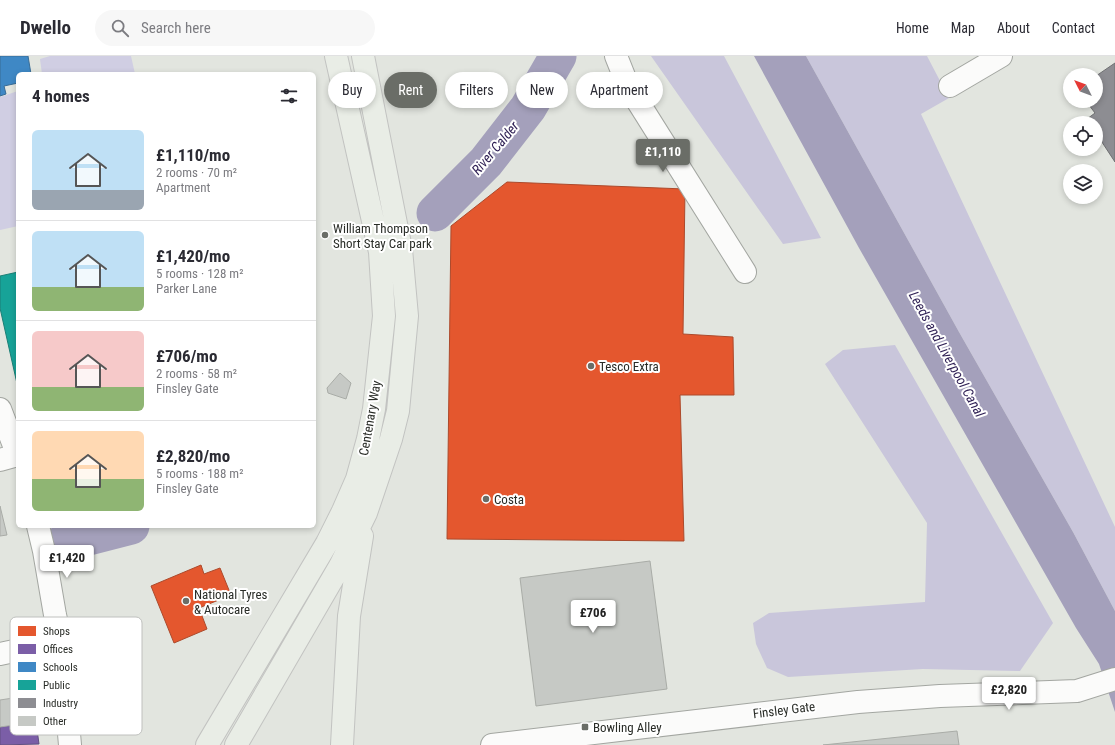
<!DOCTYPE html>
<meta charset="utf-8">
<style>
body{margin:0;font-family:"Roboto Condensed",sans-serif;background:#f7f7f7;color:#2b2b33;height:100vh;display:flex;flex-direction:column;font-size:15px;white-space:nowrap}
*{box-sizing:border-box;margin:0}
p{font-size:13px;color:#7c7c81}
.icon{flex:none;width:22px;height:22px;fill:none;stroke:currentColor;stroke-width:2;stroke-linecap:round;stroke-linejoin:round}
.map{position:relative;flex:1;overflow:hidden}
.details{position:absolute;left:16px;top:16px;width:300px;height:456px;display:flex;flex-direction:column;background:#fff;border-radius:6px;box-shadow:0 2px 6px #0003}
.details>*{flex:none}
.banner{position:absolute;left:328px;top:16px;width:380px;height:36px;display:flex;gap:8px}
.needle{width:26px;rotate:312deg}
.buttons{position:absolute;left:1063px;top:12px;display:grid;gap:8px}
.buttons a{display:grid;place-items:center;width:40px;height:40px;border-radius:50%;background:#fff;box-shadow:0 2px 6px #0003;font-size:20px}
.price{position:absolute;translate:-50% -34px;padding:0 9px;border-radius:4px;background:#fff;color:#222;font-size:13px;line-height:26px;filter:drop-shadow(0 1px 2px #0008)}
.price::after{content:'';position:absolute;left:50%;top:24px;width:12px;height:9px;margin-left:-6px;background:inherit;clip-path:polygon(0 0,100% 0,50% 100%)}
.price.selected{background:#6a6d67;color:#fff}
ul{padding:0;list-style:none}
li{display:flex;align-items:center;gap:12px;height:100px;padding:0 16px}
li+li{border-top:1px solid #e1e1e2}
li span{display:grid;place-items:center;flex:none;width:112px;height:80px;border-radius:6px;color:#555}
li>.icon{margin-inline-start:auto}
span .icon{width:48px;height:48px;fill:#fffc;stroke-width:1}
li b{font-size:17px}
h2{display:flex;justify-content:space-between;align-items:center;height:48px;padding:0 16px;font-size:17px}
.tag{padding:0 14px;border-radius:18px;background:#fff;box-shadow:0 2px 6px #0003;font-size:14px;line-height:36px}
.tag.selected{background:#6a6d67;color:#fff}
header{display:flex;align-items:center;gap:24px;box-sizing:border-box;height:56px;padding:0 20px;background:#fff;border-bottom:1px solid #e1e1e2}
header strong{font-size:19px}
nav{display:flex;gap:22px;margin-inline-start:auto;font-size:14px}
.search{width:280px;height:36px;background:#f7f7f7;display:flex;align-items:center;gap:10px;box-sizing:border-box;padding:0 14px;border-radius:22px;color:#7c7c81;font-size:15px}
.map>svg:first-child{display:block}
.green{fill:#d0cee3}
.forest{fill:#c9c6db}
.water{fill:#a4a0bb}
.shops{fill:#e4572e;stroke:#ac4a2c}
.offices{fill:#7b5ea7;stroke:#624f81}
.schools{fill:#3f88c5;stroke:#386c96}
.public{fill:#17a398;stroke:#1c7f76}
.industry{fill:#8d8d92;stroke:#6f7072}
.lines{fill:none;stroke-linecap:round;stroke-linejoin:round}
.river{stroke:#a4a0bb;stroke-width:37}
.building{fill:#c6c9c5;stroke:#a9aca7}
.minor-casing{stroke:#a3a6a1;stroke-width:24}
.major-casing{stroke:#c2c3c1;stroke-width:24}
.minor{stroke:#fbfbfa;stroke-width:22}
.major{stroke:#e9ede6;stroke-width:22}
.poi-dot{fill:#6a6d67;stroke:#fff;stroke-width:1.5}
.labels{text-anchor:middle;dominant-baseline:central;stroke-width:4;stroke-linejoin:round;paint-order:stroke}
.poi-label{font-size:13px;fill:#292c27;stroke:#fff;text-anchor:start}
.street-label{font-size:13px;fill:#292c27;stroke:#fff}
.water-label{font-size:14px;font-style:italic;fill:#2d1e53;stroke:#fff}
.key{fill:#fff;stroke:#bfc0be;stroke-width:1}
.key-label{font-size:11px;fill:#292c27}
</style>
<header>
<strong>Dwello</strong>
<div class="search"><svg class="icon" aria-label="search" viewBox="0 0 24 24"><circle cx="10" cy="10" r="6"/><path d="M15 15l6 6"/></svg>Search here</div>
<nav><a>Home</a><a>Map</a><a>About</a><a>Contact</a></nav>
</header>
<div class="map">
<svg width="1115" height="689" viewBox="0 0 1115 689">
<rect width="100%" height="100%" fill="#e2e5df"/>
<path class="green" d="M50 0H131L135 18H42L40 3Z
M18 35V170L0 174V41Z"/>
<path class="forest" d="M651 0H724L821 182 783 188Z
M806 0H927L949 42 921 58 1115 471V555L1073 476 959 276Z
M895 289 1053 567 1020 615 923 613 788 621 767 612 756 588 753 567 769 557 925 546 927 467 825 308 843 294Z"/>
<path class="water" d="M754 0H806L959 276 1073 476 1115 555V656L1099 608 1076 572 859 192Z"/>
<path class="shops" d="M507 126 685 133 683 278 733 281 734 339H680L684 485 447 483 451 170Z
M201 509 204 518 220 512 231 539 199 552 207 573 174 587 151 530Z"/>
<path class="offices" d="M36 666 39 688 0 689V671Z"/>
<path class="schools" d="M0 0H28L31 18H18V27L4 30 6 38 0 40Z"/>
<path class="public" d="M18 216V332L0 252V220Z"/>
<path class="industry" d="M1115 7V106L1096 77V67H1089L1087 63 1095 57 1086 45H1096V20Z"/>
<g class="lines">
<path class="river" d="M435 157 486 106 528 52 558 0
M61 488 131 470"/>
</g>
<path class="building" d="M340 317 351 327 346 343 328 337 327 332Z
M0 450 7 479 0 480Z
M650 505 667 633 536 650 520 522Z
M33 639 36 666 0 671V644Z
M957 675 959 689H823Z"/>
<g class="lines">
<defs>
<path id="minor" d="M616 0 628 30 745 216
M950 30 1001 0
M0 353 18 400
M0 404 18 399
M38 470 44 495 55 559 61 585 70 689
M0 598 61 585
M492 689 858 646 940 640 1077 635 1115 623"/>
<path id="major" d="M207 689 327 487 343 455 357 423 368 383 374 353 384 260 380 196 336 0
M236 689 340 510 366 457 391 383 398 355 407 260 401 193 363 0
M342 689 349 560 362 480"/>
</defs>
<use href="#minor" class="minor-casing"/>
<use href="#major" class="major-casing"/>
<use href="#minor" class="minor"/>
<use href="#major" class="major"/>
</g>
<g class="poi-dot">
<circle cx="325" cy="179" r="4"/>
<circle cx="591" cy="310" r="4"/>
<circle cx="486" cy="443" r="4"/>
<circle cx="186" cy="545" r="4"/>
<rect x="581" y="667" width="8" height="8" rx="2"/>
</g>
<g class="labels">
<g class="poi-label">
<text x="333" y="172">William Thompson<tspan x="333" dy="15">Short Stay Car park</tspan></text>
<text x="599" y="310">Tesco Extra</text>
<text x="494" y="443">Costa</text>
<text x="194" y="538">National Tyres<tspan x="194" dy="15">&amp; Autocare</tspan></text>
<text x="593" y="671">Bowling Alley</text>
</g>
<g class="street-label">
<text transform="translate(370 362) rotate(-80)">Centenary Way</text>
<text transform="translate(784 654) rotate(-7)">Finsley Gate</text>
</g>
<g class="water-label">
<text transform="translate(495 92) rotate(-50)">River Calder</text>
<text transform="translate(947 298) rotate(61)">Leeds and Liverpool Canal</text>
</g>
</g>
<rect x="10" y="561" width="132" height="118" rx="6" class="key"/>
<rect x="18" y="570" width="18" height="10" fill="#e4572e"/>
<rect x="18" y="588" width="18" height="10" fill="#7b5ea7"/>
<rect x="18" y="606" width="18" height="10" fill="#3f88c5"/>
<rect x="18" y="624" width="18" height="10" fill="#17a398"/>
<rect x="18" y="642" width="18" height="10" fill="#8d8d92"/>
<rect x="18" y="660" width="18" height="10" fill="#c6c9c5"/>
<g class="key-label">
<text x="43" y="579">Shops</text>
<text x="43" y="597">Offices</text>
<text x="43" y="615">Schools</text>
<text x="43" y="633">Public</text>
<text x="43" y="651">Industry</text>
<text x="43" y="669">Other</text>
</g>
</svg>
<div class="buttons">
<a><svg class="needle" viewBox="-14 -14 28 28"><path d="M0-13l5 13h-10z" fill="#e53935"/><path d="M0 13l5-13h-10z" fill="#7c7c81"/></svg></a>
<a><svg class="icon" aria-label="locate" viewBox="0 0 24 24"><circle cx="12" cy="12" r="6"/><path d="M12 2v4M12 18v4M2 12h4M18 12h4"/></svg></a>
<a><svg class="icon" aria-label="layers" viewBox="0 0 24 24"><path d="M12 4l9 5-9 5-9-5zM3 14l9 5 9-5"/></svg></a>
</div>
<b class="price selected" style="left:663px;top:117px">£1,110</b>
<b class="price" style="left:67px;top:523px">£1,420</b>
<b class="price" style="left:593px;top:578px">£706</b>
<b class="price" style="left:1009px;top:655px">£2,820</b>
<div class="banner">
<a class="tag">Buy</a>
<a class="tag selected">Rent</a>
<a class="tag">Filters</a>
<a class="tag">New</a>
<a class="tag">Apartment</a>
</div>
<section class="details">
<h2>4 homes<svg class="icon" aria-label="filters" viewBox="0 0 24 24"><path d="M4 7h16M4 17h16"/><circle cx="9" cy="7" r="2"/><circle cx="15" cy="17" r="2"/></svg></h2>
<ul>
<li><span style="background:linear-gradient(#bfe0f5 75%,#9aa5b1 0)"><svg class="icon" aria-label="home" viewBox="0 0 24 24"><path d="M3 11l9-7 9 7M6 9v11h12V9"/></svg></span><div><b>£1,110/mo</b><p>2 rooms · 70 m²</p><p>Apartment</p></div></li>
<li><span style="background:linear-gradient(#bfe0f5 70%,#8fb573 0)"><svg class="icon" aria-label="home" viewBox="0 0 24 24"><path d="M3 11l9-7 9 7M6 9v11h12V9"/></svg></span><div><b>£1,420/mo</b><p>5 rooms · 128 m²</p><p>Parker Lane</p></div></li>
<li><span style="background:linear-gradient(#f6c9c9 70%,#8fb573 0)"><svg class="icon" aria-label="home" viewBox="0 0 24 24"><path d="M3 11l9-7 9 7M6 9v11h12V9"/></svg></span><div><b>£706/mo</b><p>2 rooms · 58 m²</p><p>Finsley Gate</p></div></li>
<li><span style="background:linear-gradient(#ffd9b3 60%,#8fb573 0)"><svg class="icon" aria-label="home" viewBox="0 0 24 24"><path d="M3 11l9-7 9 7M6 9v11h12V9"/></svg></span><div><b>£2,820/mo</b><p>5 rooms · 188 m²</p><p>Finsley Gate</p></div></li>
</ul>
</section>
</div>
